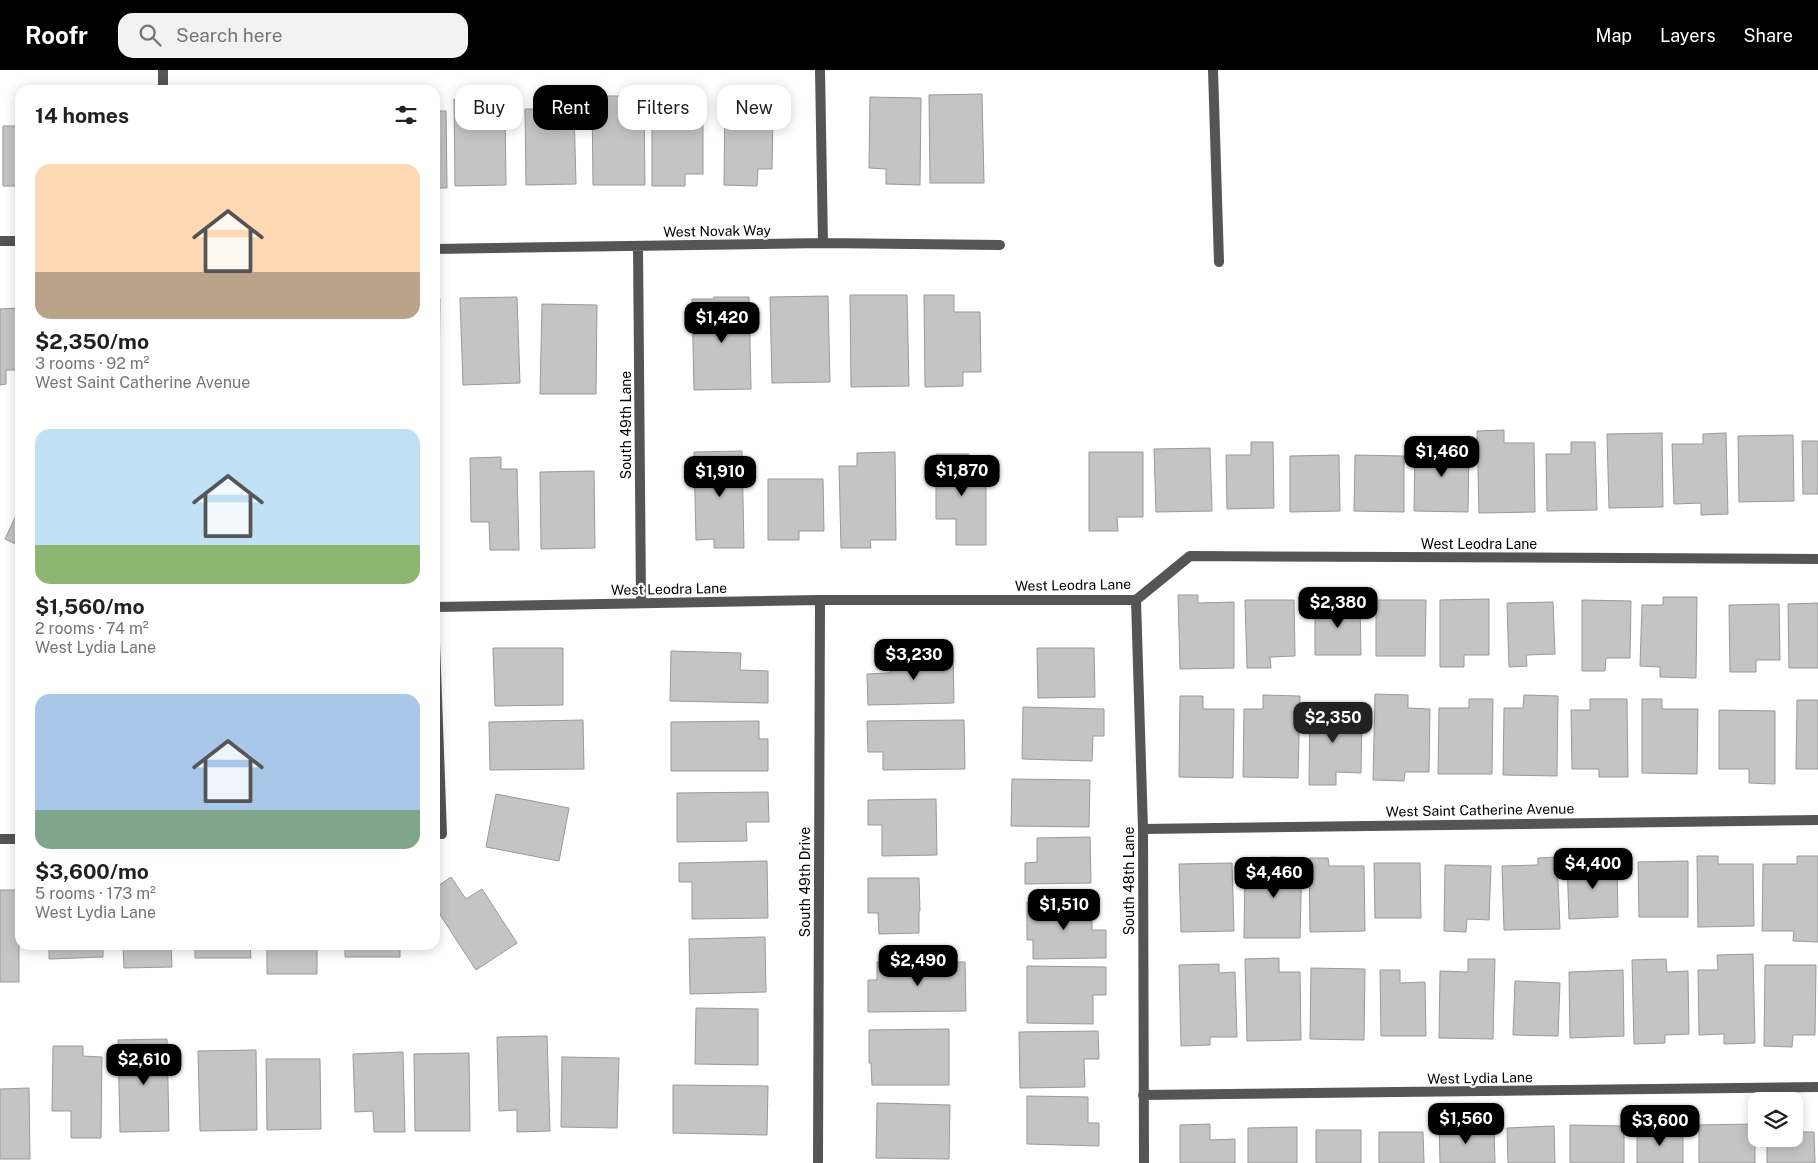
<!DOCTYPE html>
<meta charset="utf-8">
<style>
body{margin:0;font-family:"Public Sans",sans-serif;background:#f2f2f2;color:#202124;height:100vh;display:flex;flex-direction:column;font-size:19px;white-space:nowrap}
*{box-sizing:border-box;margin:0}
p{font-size:16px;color:#757577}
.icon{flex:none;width:28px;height:28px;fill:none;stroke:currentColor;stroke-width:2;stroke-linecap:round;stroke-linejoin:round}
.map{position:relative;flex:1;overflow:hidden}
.side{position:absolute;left:15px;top:15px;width:425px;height:865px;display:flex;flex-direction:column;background:#fff;border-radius:15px;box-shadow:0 2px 12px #0003}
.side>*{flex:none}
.guide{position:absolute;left:455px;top:15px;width:475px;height:45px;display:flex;gap:10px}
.buttons{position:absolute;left:1748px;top:1022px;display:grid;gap:10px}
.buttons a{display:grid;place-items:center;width:55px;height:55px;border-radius:10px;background:#fff;box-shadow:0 2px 12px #0003;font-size:25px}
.price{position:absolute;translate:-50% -42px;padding:0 11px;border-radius:10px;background:#000;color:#fff;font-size:16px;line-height:32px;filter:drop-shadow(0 1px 2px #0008)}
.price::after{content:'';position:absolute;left:50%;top:30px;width:15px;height:11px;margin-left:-8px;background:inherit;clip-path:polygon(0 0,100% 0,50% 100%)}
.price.current{background:#222;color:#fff}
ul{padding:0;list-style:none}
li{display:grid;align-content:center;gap:10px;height:265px;padding:0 20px}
li span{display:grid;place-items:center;height:155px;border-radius:15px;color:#555}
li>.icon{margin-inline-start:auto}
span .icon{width:90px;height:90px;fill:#fffc;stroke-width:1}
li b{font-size:21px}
h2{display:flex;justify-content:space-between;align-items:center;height:60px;padding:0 20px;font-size:21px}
.pill{padding:0 18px;border-radius:15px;background:#fff;box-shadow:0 2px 12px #0003;font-size:18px;line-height:45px}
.pill.current{background:#000;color:#fff}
header{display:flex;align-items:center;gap:30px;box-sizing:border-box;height:70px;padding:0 25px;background:#000;color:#fff}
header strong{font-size:24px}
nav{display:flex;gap:28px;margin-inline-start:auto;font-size:18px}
.search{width:350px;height:45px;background:#f2f2f2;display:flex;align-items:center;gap:12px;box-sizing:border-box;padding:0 18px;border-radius:15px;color:#757577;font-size:19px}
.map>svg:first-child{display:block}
.building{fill:#c4c4c4;stroke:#999}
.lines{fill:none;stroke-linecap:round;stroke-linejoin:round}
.lane{stroke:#555;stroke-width:10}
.street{stroke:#555;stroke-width:10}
.labels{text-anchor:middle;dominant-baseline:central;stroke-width:4.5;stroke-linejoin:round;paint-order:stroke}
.street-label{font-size:14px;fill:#000;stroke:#fff}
</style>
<header>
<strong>Roofr</strong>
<div class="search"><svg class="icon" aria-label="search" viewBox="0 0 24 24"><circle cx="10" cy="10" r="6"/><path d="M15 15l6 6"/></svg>Search here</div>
<nav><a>Map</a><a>Layers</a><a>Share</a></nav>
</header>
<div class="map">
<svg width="1818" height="1093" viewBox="0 0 1818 1093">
<rect width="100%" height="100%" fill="#fff"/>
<path class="building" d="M982 24 984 113H930L929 25Z
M592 26H644L645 115H593Z
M652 26H703V104H685V116H652Z
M725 26H757V44H773L772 99H758L757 116 724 115Z
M870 27 921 28 920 115 886 114V99L869 98Z
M454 29H505L506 115 455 116Z
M525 39H574L576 114 526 115Z
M435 41H446L447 118H435Z
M3 56H20V116H3Z
M850 225H907L909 316 851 317Z
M924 225H954V242H980L981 302H963V316L925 317Z
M828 226 830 312 772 313 770 227Z
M517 227 520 313 463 315 460 228Z
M714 227H749L751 319 694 320 692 229H714Z
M435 229H440L439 314H435Z
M542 234 597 235 596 324H540Z
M20 238V300H6V314L0 315V239Z
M1504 360V373H1534L1535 442 1479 443 1477 361Z
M1662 363 1663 437 1609 438 1607 364Z
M1726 363 1728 444 1701 445V433L1674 434 1672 374H1703V364Z
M1793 365 1794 431 1739 432 1738 366Z
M1802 371H1818V424H1803Z
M1251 372H1273L1274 438 1227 439 1226 385H1251Z
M1571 372H1595L1597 440 1547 441 1546 384H1571Z
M1415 374H1469L1468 442 1414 441Z
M1210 378 1212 441 1156 442 1154 379Z
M742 381 744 478H714V469L696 470 694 382Z
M895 382 896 470H870L871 478H841L839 396H857V383Z
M1089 382H1143V447H1117L1118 461H1089Z
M936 384H969L970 395H986V475H956V449H936Z
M1339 385 1340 441 1290 442V386Z
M1355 385 1404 386V442L1354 441Z
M501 387V399H517L519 480H490L489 452H471L470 388Z
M594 401 595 478 541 479 540 402Z
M768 409H823L824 461H799V470H768Z
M20 437V476L5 469Z
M1178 525H1198V533L1234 532V598L1180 599Z
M1663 527H1697L1696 608 1660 607V597L1640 596 1642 535H1663Z
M1489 529V585H1464V597H1440V530Z
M1245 530H1294L1295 586 1270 587 1271 598H1247Z
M1376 530H1426L1425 586H1376Z
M1582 530 1631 531 1630 588H1606L1605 601H1582Z
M1315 532H1360L1361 585H1315Z
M1553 532 1555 584 1526 585 1527 596 1509 597 1507 533Z
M1818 533V598H1789L1788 534Z
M1779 534 1780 590H1756V602H1730L1729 535Z
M493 578H563V635L495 636Z
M1037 578H1094L1095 627 1038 628Z
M671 581 741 583 740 600 768 601V633L670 631Z
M953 583 954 633 868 635 867 604 890 603 889 585Z
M1375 624 1408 625V638L1430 639 1429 702H1405L1404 711 1373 710Z
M1263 625 1300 626 1298 708 1243 707 1244 639H1263Z
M1524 625 1558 626 1557 706 1503 705 1504 638H1523Z
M1180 626H1203V639H1234L1233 708 1179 707Z
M1469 629H1493L1492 704H1438L1439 638H1469Z
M1590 629H1627L1628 707H1599V699H1572L1571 640H1590Z
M1642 629H1662V639H1698L1697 704 1642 703Z
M1797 630H1818V699H1796Z
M1310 633 1333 634V643L1362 644 1361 703 1336 702V715H1309Z
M1023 637 1104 639V666H1093L1092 691 1022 689Z
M1719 640 1775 641V714L1749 713V699H1719Z
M583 650 584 699 490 700 489 652Z
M964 650 965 699 883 700V682H868L867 651Z
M759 651V669H768V701H671V652Z
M1012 709 1090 710 1089 757 1011 756Z
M768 722 769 752H746L747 771 677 772V723Z
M496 724 569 738 559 791 486 777Z
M936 729 937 785 882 786V755H868V730Z
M1090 767 1091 813 1025 814V793L1037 792V768Z
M1697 786H1718V794H1753L1754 856 1698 857Z
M1797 786H1818V872L1793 871 1794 861H1762L1763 794H1797Z
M1271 787 1302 788 1300 868H1244L1245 796H1271Z
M1557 787 1560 859 1504 860 1502 796 1538 795V788Z
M1309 788H1328L1329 796H1364L1365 861 1310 862Z
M767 791 768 848 692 849V812H679V793Z
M1617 791 1618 847 1569 849 1567 792Z
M1688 791V847H1639L1638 792Z
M1232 793 1234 861 1181 862 1179 794Z
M1374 793H1420L1421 848H1375Z
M1445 795 1491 796 1489 850 1467 849 1466 862 1444 861Z
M451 807 466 829 482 819 517 873 476 900 435 837V818Z
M868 808H919L920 841H919V863L879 864 878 843H868Z
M0 820H19V912H0Z
M1027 832H1092V860H1106V888L1033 889V870H1027Z
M765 867 766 922 690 924 689 869Z
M49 875H103V887L49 889Z
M123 875H171L172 897 124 898Z
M195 875H250L251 888H195Z
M267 875H317V904H267Z
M345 875H400V887H345Z
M1753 884 1755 973 1724 974V964L1699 965 1698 900H1718L1717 885Z
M1279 888V902H1300L1301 970 1247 971 1245 889Z
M1468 889H1495L1493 969 1439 968 1440 901 1468 902Z
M1666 889 1667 902 1688 901 1689 964 1665 965V973L1634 974 1632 890Z
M877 892H965L966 941 868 942V910H877Z
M1219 894V903L1235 902 1237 967H1210V975L1181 976 1179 895Z
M1765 895H1816L1815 965H1793L1792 977 1764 976Z
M1027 896 1106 897V925H1093V954L1027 953Z
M1311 898 1365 899 1364 970 1310 969Z
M1380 900H1400V913L1425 912 1426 966H1381Z
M1623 900 1624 966 1570 968 1569 902Z
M1515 911 1560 913 1558 966 1513 965Z
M696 938 758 939V995L695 994Z
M949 959V1015H872L871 993H869V960Z
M1098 961 1099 989H1084L1085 1017 1020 1018 1019 962Z
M547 966 550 1061 517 1062V1040L499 1041 497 967Z
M167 969 169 1061 120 1062 118 970Z
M53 976H83V986L102 987 101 1068H71V1041H52Z
M256 980 257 1060 200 1061 198 981Z
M403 982 405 1062H374L373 1041 355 1042 353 984Z
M469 983 470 1061H415L414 984Z
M562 987 619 988 617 1058 561 1057Z
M266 989H320L321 1059 267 1060Z
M673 1015 768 1016 767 1065 673 1063Z
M29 1018 30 1089H0V1019Z
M1027 1026 1088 1027V1053H1099V1076L1027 1074Z
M877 1033 950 1035 949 1089 876 1088Z
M1439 1052H1460V1060L1494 1059 1495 1093H1440Z
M1210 1054V1070L1235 1069V1093H1180V1055Z
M1755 1054V1093H1699V1055Z
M1570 1055 1624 1056V1093H1570Z
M1554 1056 1555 1093H1508L1507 1058Z
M1297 1057V1093H1248V1058Z
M1316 1060H1361V1093H1316Z
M1637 1061H1683V1093H1637Z
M1379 1062H1423L1424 1093H1379Z
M1794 1062H1814L1815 1093H1767V1069H1794Z"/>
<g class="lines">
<path class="lane" d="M1213 0 1219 192"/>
<path class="street" d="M163 0V20
M820 0 823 173
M0 171H20
M638 177 641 532
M435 179 823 173 1000 175
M1136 530 1143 759 1144 1093
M435 537 820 530H1136L1190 486 1818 489
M435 573 442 764H435
M1143 759 1818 750
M0 769H20
M1143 1025 1818 1017
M818 1093 820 530"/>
</g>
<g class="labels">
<g class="street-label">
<text transform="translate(717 161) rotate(-1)">West Novak Way</text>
<text transform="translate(626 355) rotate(-90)">South 49th Lane</text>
<text x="1479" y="474">West Leodra Lane</text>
<text transform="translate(1073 515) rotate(-1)">West Leodra Lane</text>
<text transform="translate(669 519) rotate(-1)">West Leodra Lane</text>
<text transform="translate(1480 740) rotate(-1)">West Saint Catherine Avenue</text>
<text transform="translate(1129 811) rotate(-90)">South 48th Lane</text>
<text transform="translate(805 812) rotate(-90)">South 49th Drive</text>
<text transform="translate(1480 1008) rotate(-1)">West Lydia Lane</text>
</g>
</g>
</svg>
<div class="buttons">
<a><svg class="icon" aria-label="layers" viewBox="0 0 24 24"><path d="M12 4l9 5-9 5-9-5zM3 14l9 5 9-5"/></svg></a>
</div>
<b class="price" style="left:722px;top:274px">$1,420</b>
<b class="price" style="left:1442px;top:408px">$1,460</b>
<b class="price" style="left:962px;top:427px">$1,870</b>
<b class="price" style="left:720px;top:428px">$1,910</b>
<b class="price" style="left:1338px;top:559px">$2,380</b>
<b class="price" style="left:914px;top:611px">$3,230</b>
<b class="price current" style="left:1333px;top:674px">$2,350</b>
<b class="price" style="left:1593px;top:820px">$4,400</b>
<b class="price" style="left:1274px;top:829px">$4,460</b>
<b class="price" style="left:1064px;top:861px">$1,510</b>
<b class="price" style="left:918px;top:917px">$2,490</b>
<b class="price" style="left:144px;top:1016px">$2,610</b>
<b class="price" style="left:1466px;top:1075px">$1,560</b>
<b class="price" style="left:1660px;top:1077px">$3,600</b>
<div class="guide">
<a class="pill">Buy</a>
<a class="pill current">Rent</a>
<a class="pill">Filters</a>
<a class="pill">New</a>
</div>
<section class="side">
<h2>14 homes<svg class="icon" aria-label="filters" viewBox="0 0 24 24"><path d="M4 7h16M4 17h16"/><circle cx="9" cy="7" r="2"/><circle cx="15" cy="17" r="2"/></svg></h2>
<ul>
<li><span style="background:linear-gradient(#ffd9b3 70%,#b9a48a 0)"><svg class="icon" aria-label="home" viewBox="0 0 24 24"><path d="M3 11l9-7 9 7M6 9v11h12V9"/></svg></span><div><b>$2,350/mo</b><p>3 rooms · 92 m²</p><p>West Saint Catherine Avenue</p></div></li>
<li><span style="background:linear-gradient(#bfe0f5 75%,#8fb573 0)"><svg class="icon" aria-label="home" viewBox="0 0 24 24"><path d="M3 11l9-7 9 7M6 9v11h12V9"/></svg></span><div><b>$1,560/mo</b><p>2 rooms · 74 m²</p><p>West Lydia Lane</p></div></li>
<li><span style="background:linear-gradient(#a9c7e8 75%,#7fa58c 0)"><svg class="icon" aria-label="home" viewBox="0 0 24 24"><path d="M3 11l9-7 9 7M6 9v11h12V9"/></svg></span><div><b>$3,600/mo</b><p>5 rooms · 173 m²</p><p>West Lydia Lane</p></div></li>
</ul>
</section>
</div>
